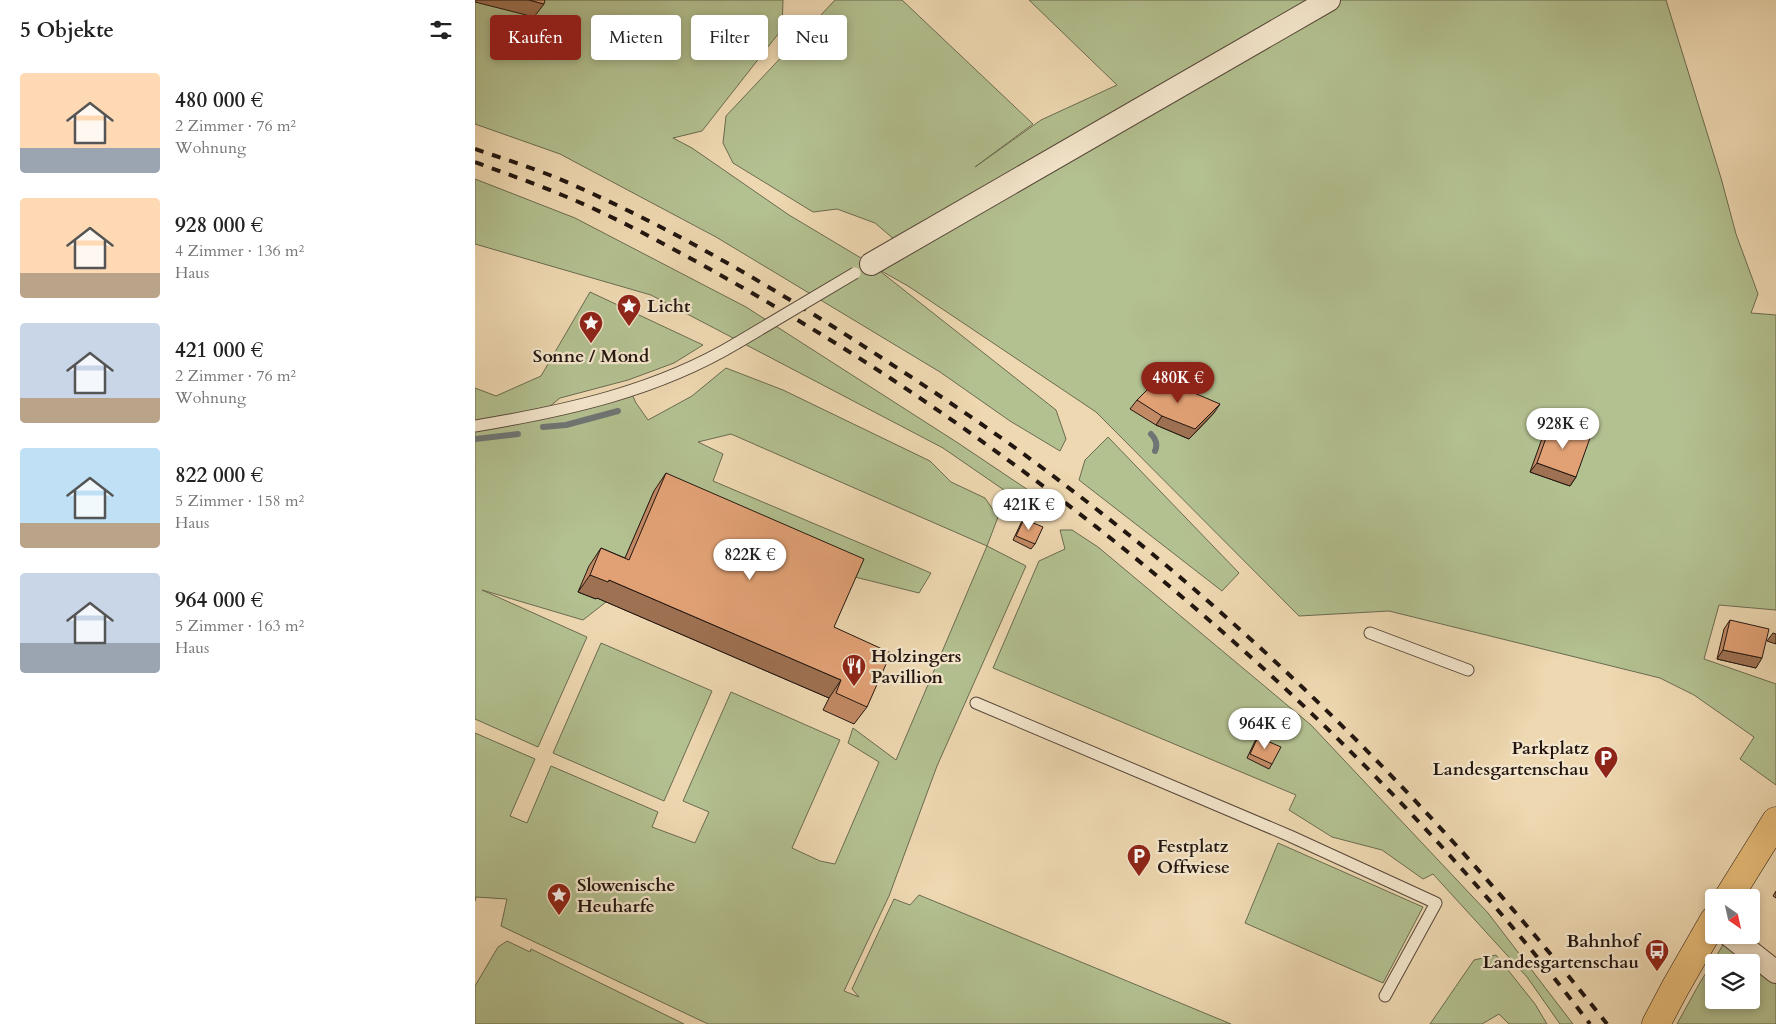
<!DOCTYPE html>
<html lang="de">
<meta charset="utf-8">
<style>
body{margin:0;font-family:Cardo,serif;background:#f6f6f6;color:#222;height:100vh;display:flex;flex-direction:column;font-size:19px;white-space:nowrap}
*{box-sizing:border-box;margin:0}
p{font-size:16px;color:#767676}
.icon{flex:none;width:28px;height:28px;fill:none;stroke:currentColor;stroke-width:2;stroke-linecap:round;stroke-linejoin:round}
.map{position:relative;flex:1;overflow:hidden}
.details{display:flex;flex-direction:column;background:#fff;width:475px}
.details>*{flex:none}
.guide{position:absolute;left:15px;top:15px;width:475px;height:45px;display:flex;gap:10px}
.needle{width:32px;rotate:146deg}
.tools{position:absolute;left:1230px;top:889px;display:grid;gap:10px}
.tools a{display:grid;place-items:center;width:55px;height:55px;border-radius:5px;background:#fff;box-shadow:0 2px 8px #0003;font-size:25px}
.price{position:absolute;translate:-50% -42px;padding:0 11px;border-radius:18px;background:#fff;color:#222;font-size:16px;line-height:32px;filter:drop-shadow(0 1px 2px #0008)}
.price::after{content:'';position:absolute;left:50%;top:30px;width:15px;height:11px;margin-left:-8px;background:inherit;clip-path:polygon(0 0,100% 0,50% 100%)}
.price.on{background:#8f2418;color:#fff}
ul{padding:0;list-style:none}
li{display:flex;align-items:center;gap:15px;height:125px;padding:0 20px}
li span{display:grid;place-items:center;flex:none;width:140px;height:100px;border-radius:5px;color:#555}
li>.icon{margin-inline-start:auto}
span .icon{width:60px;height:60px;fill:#fffc;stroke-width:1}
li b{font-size:21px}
h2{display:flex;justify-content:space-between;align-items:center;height:60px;padding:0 20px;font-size:21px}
.pill{padding:0 18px;border-radius:5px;background:#fff;box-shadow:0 2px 8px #0003;font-size:18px;line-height:45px}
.pill.on{background:#8f2418;color:#fff}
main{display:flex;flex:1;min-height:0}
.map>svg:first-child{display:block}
.green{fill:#b3c090;stroke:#6a6b50;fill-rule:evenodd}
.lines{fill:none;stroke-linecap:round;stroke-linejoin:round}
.stream{stroke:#6e7675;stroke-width:6}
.lane-casing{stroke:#554638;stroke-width:13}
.street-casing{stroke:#554638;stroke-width:24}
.primary-casing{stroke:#221610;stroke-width:29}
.lane{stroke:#f4e6cc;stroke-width:11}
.street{stroke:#f4e6cc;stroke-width:22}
.primary{stroke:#e7bc78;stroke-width:28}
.rail{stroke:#221610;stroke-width:4;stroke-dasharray:9 9;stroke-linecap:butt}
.lane-bridge-casing{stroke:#554638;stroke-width:13;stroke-linecap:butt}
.lane-bridge{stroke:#f4e6cc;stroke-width:11}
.wall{fill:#c28a65;stroke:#221610}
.shaded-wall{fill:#9e7152;stroke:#221610}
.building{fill:#e1a175;stroke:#221610}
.labels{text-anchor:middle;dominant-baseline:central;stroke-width:4.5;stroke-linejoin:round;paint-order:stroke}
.poi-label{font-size:18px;font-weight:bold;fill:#221610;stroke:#f4e6cc;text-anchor:start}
</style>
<main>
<section class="details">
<h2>5 Objekte<svg class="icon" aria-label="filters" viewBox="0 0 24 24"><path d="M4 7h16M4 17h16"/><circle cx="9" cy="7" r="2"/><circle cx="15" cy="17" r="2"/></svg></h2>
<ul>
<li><span style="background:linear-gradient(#ffd9b3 75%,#9aa5b1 0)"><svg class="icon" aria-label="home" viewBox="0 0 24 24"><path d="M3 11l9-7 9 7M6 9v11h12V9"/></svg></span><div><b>480 000 €</b><p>2 Zimmer · 76 m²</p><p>Wohnung</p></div></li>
<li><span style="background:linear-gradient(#ffd9b3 75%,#b9a48a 0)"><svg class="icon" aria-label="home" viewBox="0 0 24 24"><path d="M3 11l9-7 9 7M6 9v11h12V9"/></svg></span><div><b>928 000 €</b><p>4 Zimmer · 136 m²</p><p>Haus</p></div></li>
<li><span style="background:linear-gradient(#c9d6e8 75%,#b9a48a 0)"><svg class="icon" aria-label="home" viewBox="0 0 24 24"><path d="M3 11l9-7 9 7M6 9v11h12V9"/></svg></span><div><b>421 000 €</b><p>2 Zimmer · 76 m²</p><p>Wohnung</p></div></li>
<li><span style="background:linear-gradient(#bfe0f5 75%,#b9a48a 0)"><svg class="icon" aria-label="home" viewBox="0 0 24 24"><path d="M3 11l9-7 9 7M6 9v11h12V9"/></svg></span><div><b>822 000 €</b><p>5 Zimmer · 158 m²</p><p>Haus</p></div></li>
<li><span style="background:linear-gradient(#c9d6e8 70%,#9aa5b1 0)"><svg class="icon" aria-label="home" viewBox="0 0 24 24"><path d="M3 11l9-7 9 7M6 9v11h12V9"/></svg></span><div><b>964 000 €</b><p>5 Zimmer · 163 m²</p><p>Haus</p></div></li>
</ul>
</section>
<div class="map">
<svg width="1301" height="1024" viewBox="0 0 1301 1024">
<rect width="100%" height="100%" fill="#eed8b1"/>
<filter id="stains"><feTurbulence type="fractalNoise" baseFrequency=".004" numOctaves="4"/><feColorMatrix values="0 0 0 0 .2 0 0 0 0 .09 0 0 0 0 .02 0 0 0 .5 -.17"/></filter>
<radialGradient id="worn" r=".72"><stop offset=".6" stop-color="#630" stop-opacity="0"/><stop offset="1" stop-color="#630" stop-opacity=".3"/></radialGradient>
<path class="green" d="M0 0H308L307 29 227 131 198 138 217 148 314 215 396 264 427 246 400 223 362 209 338 212 258 163 248 143 251 116 360 0H427L558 124 500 167 566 120 642 85 554 0H1191L1246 178 1261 234 1283 294 1276 313 1301 315V610L1244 605 1229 659 1301 684V785L1265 759 1279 737 1219 695 1185 678 914 611 824 616 621 412 433 286 401 268 581 410 591 439 585 451 535 421 465 372 241 237 85 154 0 124Z
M0 179 100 218 271 307 483 443 565 498 558 510 468 448 176 295 0 244Z
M115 292 228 345 199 363 153 380 85 398 64 415 156 392 161 403 173 420 217 396 251 368 308 390 455 461 476 482 510 498 523 517 512 546 551 566 462 766 414 896 369 991 384 997 377 989 419 899 435 905 444 895 756 1024H233L26 926 32 899 1 897 0 901V733L60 759 35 816 52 823 76 766 183 812 177 827 220 843 234 812 208 801 256 692 365 740 317 848 345 861 360 864 404 762 373 743 378 728 421 760 512 546 256 434 223 442 248 454 238 481 456 573 444 593 376 576 179 491 131 602 108 620 7 590 112 637 63 747 0 719V388L21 396 66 376Z
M633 437 764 573 747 591 604 480 610 460Z
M585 530H597L623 547 836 725 1013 913 1098 1024H1085L1052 977 958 874 948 879 907 850 857 837 814 810 821 795 518 668 564 561 590 549Z
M126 643 237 691 189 801 78 753Z
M803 843 948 907 908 983 770 923Z
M1254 935 1301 972V1024H1202L1223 986ZM1239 962H1276V1000H1239Z
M32 941 55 952 56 949 209 1024H0V986L23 947Z
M1021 955 1060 1004 1072 1024H1034L1024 1014 1007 1024H955L999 960Z"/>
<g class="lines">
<path class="stream" d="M68 427 91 425 143 411
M676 434C681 439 683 444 680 451
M0 439 43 434"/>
<defs>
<path id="lane" d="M0 426C91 411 182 391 262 343
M895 633 993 670
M501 703 815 836 961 903 910 996"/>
<path id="street" d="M396 264 854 0
M1254 935 1301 972"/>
<path id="primary" d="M1253 898 1301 821
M1181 1024 1200 988 1239 920"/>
</defs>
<use href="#lane" class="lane-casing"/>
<use href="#street" class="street-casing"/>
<use href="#primary" class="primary-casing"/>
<use href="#lane" class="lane"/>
<use href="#street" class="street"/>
<use href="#primary" class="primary"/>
<path class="rail" d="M0 149C32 160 65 170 96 184 207 233 311 295 413 362 472 400 530 439 586 482 792 637 973 822 1132 1024
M0 162C29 173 59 183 87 195 134 214 178 238 222 262 289 299 354 338 418 380 683 556 922 771 1115 1024"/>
<defs>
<path id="lane-bridge" d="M262 343 380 273"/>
</defs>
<use href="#lane-bridge" class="lane-bridge-casing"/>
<use href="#lane-bridge" class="lane-bridge"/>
</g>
<path class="wall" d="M662 400 739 413 714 439 681 425 655 409Z
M1076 424 1101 477 1095 486 1055 472 1069 433Z
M191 473 359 627 392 707 379 724 348 710 354 698 122 598 121 599 103 592 114 566 126 548 150 558 179 491Z
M549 519 560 544 556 549 538 540 546 523Z
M1255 620 1281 668 1242 659 1249 629Z
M783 737 797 764 794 769 772 758 780 741Z
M1301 891V898L1298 896Z"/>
<path class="shaded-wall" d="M0 0H54L69 4 59 17 0 2Z
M745 404 739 413 714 439 681 425 687 416Z
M1062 463 1101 477 1095 486 1055 472Z
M115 575 134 580 366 680 354 698 122 598 121 599 103 592Z
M1298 633 1301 634V644L1292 641Z
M1248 650 1287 658 1281 668 1242 659Z"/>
<path class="building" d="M54 0H70L69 4Z
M684 378 745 404 720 429 687 416 662 400Z
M1076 424 1115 438 1101 477 1062 463Z
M191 473 389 559 359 627 416 653 392 707 361 693 366 680 134 580 133 582 115 575 126 548 154 560Z
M549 519 568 527 560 544 541 536Z
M1255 620 1294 629 1287 658 1248 650Z
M783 737 806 747 797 764 775 754Z"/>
<defs>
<symbol id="sight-pin" viewBox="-11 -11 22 30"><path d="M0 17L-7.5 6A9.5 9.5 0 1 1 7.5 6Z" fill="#8f2418" stroke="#f4e6cc"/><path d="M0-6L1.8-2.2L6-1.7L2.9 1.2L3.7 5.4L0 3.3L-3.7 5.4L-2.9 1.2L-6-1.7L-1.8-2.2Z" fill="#fff"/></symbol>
<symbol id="restaurant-pin" viewBox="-11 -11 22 30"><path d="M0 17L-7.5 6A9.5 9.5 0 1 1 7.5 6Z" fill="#8f2418" stroke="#f4e6cc"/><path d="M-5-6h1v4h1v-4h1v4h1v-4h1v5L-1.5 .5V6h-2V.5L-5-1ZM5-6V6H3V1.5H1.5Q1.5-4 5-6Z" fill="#fff"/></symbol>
<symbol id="parking-pin" viewBox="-11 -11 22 30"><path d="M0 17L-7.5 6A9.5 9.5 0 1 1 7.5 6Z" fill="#8f2418" stroke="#f4e6cc"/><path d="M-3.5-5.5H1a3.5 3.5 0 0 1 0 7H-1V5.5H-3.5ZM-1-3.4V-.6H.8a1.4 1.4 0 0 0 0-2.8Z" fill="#fff"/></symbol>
<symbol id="bus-pin" viewBox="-11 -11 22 30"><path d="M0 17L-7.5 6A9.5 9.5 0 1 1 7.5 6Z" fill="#8f2418" stroke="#f4e6cc"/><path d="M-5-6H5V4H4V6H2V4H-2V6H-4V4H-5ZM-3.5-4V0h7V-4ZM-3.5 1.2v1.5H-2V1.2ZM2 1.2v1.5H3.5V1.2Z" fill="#fff"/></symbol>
</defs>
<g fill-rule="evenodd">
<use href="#sight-pin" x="140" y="292" width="28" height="38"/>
<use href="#sight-pin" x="102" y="309" width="28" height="38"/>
<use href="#restaurant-pin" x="365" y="652" width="28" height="38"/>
<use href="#parking-pin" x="1117" y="744" width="28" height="38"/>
<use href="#parking-pin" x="650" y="842" width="28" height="38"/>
<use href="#sight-pin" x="70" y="881" width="28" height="38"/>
<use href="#bus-pin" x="1168" y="937" width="28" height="38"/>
</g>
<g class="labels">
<g class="poi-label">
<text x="172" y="306">Licht</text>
<text x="116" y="356" text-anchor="middle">Sonne / Mond</text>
<text x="396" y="656">Holzingers<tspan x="396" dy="21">Pavillion</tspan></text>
<text x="1114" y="748" text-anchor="end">Parkplatz<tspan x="1114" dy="21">Landesgartenschau</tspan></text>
<text x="682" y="846">Festplatz<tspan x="682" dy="21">Offwiese</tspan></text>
<text x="102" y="885">Slowenische<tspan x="102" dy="21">Heuharfe</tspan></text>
<text x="1164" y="941" text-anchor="end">Bahnhof<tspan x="1164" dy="21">Landesgartenschau</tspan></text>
</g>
</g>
<rect width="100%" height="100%" filter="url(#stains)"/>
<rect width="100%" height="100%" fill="url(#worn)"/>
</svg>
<div class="tools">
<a><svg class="needle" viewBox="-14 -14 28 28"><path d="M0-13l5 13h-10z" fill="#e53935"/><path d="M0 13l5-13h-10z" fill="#767676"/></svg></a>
<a><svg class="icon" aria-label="layers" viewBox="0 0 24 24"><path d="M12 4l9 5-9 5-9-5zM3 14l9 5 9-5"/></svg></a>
</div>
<b class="price on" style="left:703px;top:404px">480K €</b>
<b class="price" style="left:1088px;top:450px">928K €</b>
<b class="price" style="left:554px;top:531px">421K €</b>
<b class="price" style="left:275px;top:581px">822K €</b>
<b class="price" style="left:790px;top:750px">964K €</b>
<div class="guide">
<a class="pill on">Kaufen</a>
<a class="pill">Mieten</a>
<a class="pill">Filter</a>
<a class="pill">Neu</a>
</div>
</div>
</main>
